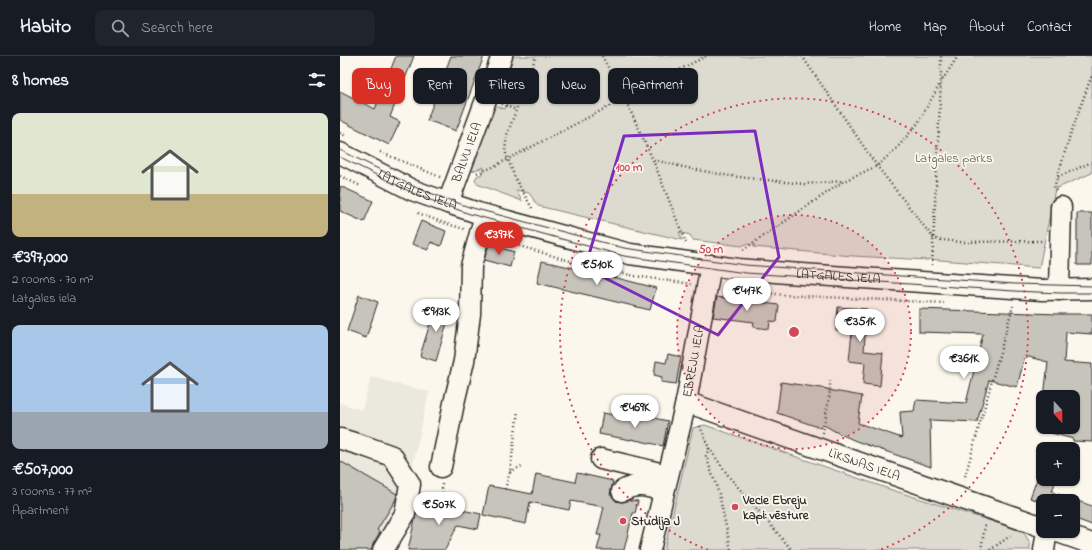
<!DOCTYPE html>
<meta charset="utf-8">
<style>
body{margin:0;font-family:"Indie Flower",sans-serif;background:#20242c;color:#f1f3f6;height:100vh;display:flex;flex-direction:column;font-size:15px;white-space:nowrap}
*{box-sizing:border-box;margin:0}
p{font-size:13px;color:#9ea1a6}
.icon{flex:none;width:22px;height:22px;fill:none;stroke:currentColor;stroke-width:2;stroke-linecap:round;stroke-linejoin:round}
.map{position:relative;flex:1;overflow:hidden}
.panel{display:flex;flex-direction:column;background:#171b24;width:340px}
.panel>*{flex:none}
.hud{position:absolute;left:12px;top:12px;width:380px;height:36px;display:flex;gap:8px}
.needle{width:26px;rotate:159deg}
.fabs{position:absolute;left:696px;top:334px;display:grid;gap:8px}
.fabs a{display:grid;place-items:center;width:44px;height:44px;border-radius:8px;background:#171b24;box-shadow:0 1px 3px #0004;font-size:20px}
.price{position:absolute;translate:-50% -34px;padding:0 9px;border-radius:14px;background:#fff;color:#222;font-size:13px;line-height:26px;filter:drop-shadow(0 1px 2px #0008)}
.price::after{content:'';position:absolute;left:50%;top:24px;width:12px;height:9px;margin-left:-6px;background:inherit;clip-path:polygon(0 0,100% 0,50% 100%)}
.price.on{background:#d93025;color:#fff}
ul{padding:0;list-style:none}
li{display:grid;align-content:center;gap:8px;height:212px;padding:0 12px}
li span{display:grid;place-items:center;height:124px;border-radius:8px;color:#555}
li>.icon{margin-inline-start:auto}
span .icon{width:72px;height:72px;fill:#fffc;stroke-width:1}
li b{font-size:17px}
h2{display:flex;justify-content:space-between;align-items:center;height:48px;padding:0 12px;font-size:17px}
.chip{padding:0 14px;border-radius:8px;background:#171b24;box-shadow:0 1px 3px #0004;font-size:14px;line-height:36px}
.chip.on{background:#d93025;color:#fff}
header{display:flex;align-items:center;gap:24px;box-sizing:border-box;height:56px;padding:0 20px;background:#171b24;border-bottom:1px solid #363941}
header strong{font-size:19px}
nav{display:flex;gap:22px;margin-inline-start:auto;font-size:14px}
.search{width:280px;height:36px;background:#20242c;display:flex;align-items:center;gap:10px;box-sizing:border-box;padding:0 14px;border-radius:8px;color:#9ea1a6;font-size:15px}
main{display:flex;flex:1;min-height:0}
.map>svg:first-child{display:block}
.built{fill:#ebe8de}
.green{fill:#dddad0;stroke:#84827e}
.building{fill:#c7c4bc;stroke:#2b2b2b}
.lines{fill:none;stroke-linecap:round;stroke-linejoin:round}
.minor-casing{stroke:#2b2b2b;stroke-width:23}
.path{stroke:#2b2b2b;stroke-width:2.5;stroke-dasharray:1 3;stroke-linecap:butt}
.minor{stroke:#fbf7ec;stroke-width:20}
.tram{stroke:#2b2b2b;stroke-width:1}
.marked{fill:none;stroke:#7b2cbf;stroke-width:3;stroke-linejoin:round}
.ring{fill:none;stroke:#d1495b;stroke-width:2;stroke-dasharray:2 4}
.poi-dot{fill:#d1495b;stroke:#fbf7ec;stroke-width:1.5}
.labels{text-anchor:middle;dominant-baseline:central;stroke-width:3.5;stroke-linejoin:round;paint-order:stroke}
.street-label{font-size:13px;fill:#2b2b2b;stroke:#fbf7ec}
.park-label{font-size:13px;fill:#585754;stroke:#fbf7ec}
.poi-label{font-size:13px;font-weight:bold;fill:#2b2b2b;stroke:#fbf7ec;text-anchor:start}
.centre{fill:#d1495b;stroke:#fbf7ec;stroke-width:2}
.ring-label{font-size:12px;text-anchor:middle;font-weight:bold;fill:#d1495b;stroke:#fbf7ec;stroke-width:3.5;stroke-linejoin:round;paint-order:stroke}
</style>
<header>
<strong>Habito</strong>
<div class="search"><svg class="icon" aria-label="search" viewBox="0 0 24 24"><circle cx="10" cy="10" r="6"/><path d="M15 15l6 6"/></svg>Search here</div>
<nav><a>Home</a><a>Map</a><a>About</a><a>Contact</a></nav>
</header>
<main>
<section class="panel">
<h2>8 homes<svg class="icon" aria-label="filters" viewBox="0 0 24 24"><path d="M4 7h16M4 17h16"/><circle cx="9" cy="7" r="2"/><circle cx="15" cy="17" r="2"/></svg></h2>
<ul>
<li><span style="background:linear-gradient(#dfe7d0 65%,#c2b280 0)"><svg class="icon" aria-label="home" viewBox="0 0 24 24"><path d="M3 11l9-7 9 7M6 9v11h12V9"/></svg></span><div><b>€397,000</b><p>2 rooms · 70 m²</p><p>Latgales iela</p></div></li>
<li><span style="background:linear-gradient(#a9c7e8 70%,#9aa5b1 0)"><svg class="icon" aria-label="home" viewBox="0 0 24 24"><path d="M3 11l9-7 9 7M6 9v11h12V9"/></svg></span><div><b>€507,000</b><p>3 rooms · 77 m²</p><p>Apartment</p></div></li>
</ul>
</section>
<div class="map">
<svg width="752" height="494" viewBox="0 0 752 494">
<rect width="100%" height="100%" fill="#fbf7ec"/>
<filter id="ink" filterUnits="userSpaceOnUse"><feTurbulence type="fractalNoise" baseFrequency=".025" numOctaves="2"/><feDisplacementMap in="SourceGraphic" scale="8" xChannelSelector="R" yChannelSelector="G"/><feConvolveMatrix kernelMatrix="1 2 1 2 8 2 1 2 1" color-interpolation-filters="sRGB"/></filter>
<g filter="url(#ink)">
<path class="built" d="M31 321 89 336 54 494H0V347L22 354Z"/>
<path class="green" d="M170 0H752V117L715 133 699 212 588 203V204L513 200 413 191 415 189 406 188 402 190 353 184 350 179 339 176 342 184 198 150 189 137 176 134 182 145 137 128 135 123 137 120 142 118 144 111 126 117 151 48 165 53 167 47 154 42 158 30 171 35 173 29 161 24Z
M365 369 552 434 683 475 690 487V494H324L353 372Z"/>
<path class="building" d="M56 0H74L50 61 60 66 49 89 0 64V35L35 53Z
M111 0H144L116 75 87 64Z
M0 130 33 145 24 166 0 155Z
M737 157H752V209H737Z
M81 165 106 175 101 190 91 186 88 194 72 188Z
M149 188 174 196 170 211 144 204Z
M202 205 234 212V214L277 222 316 232 310 254 197 227Z
M19 239 38 246 26 282 7 275Z
M377 241 439 249 437 266 430 265 429 273 413 271 414 266 373 261Z
M96 248 111 253 96 305 80 300Z
M498 251 527 253 524 295 543 297 540 330 523 328 525 307 509 305 512 276 496 274Z
M579 253 718 258H752V278L726 276 724 306 752 308V386L733 385V383L704 375 705 371H734L736 341H704L708 306 685 300 677 331 649 324 637 366 590 364 591 411 516 385 500 378 482 368 481 372 437 357 441 326 488 333V334L522 340 518 367 562 382 560 356 574 355 576 344 626 347 643 278 579 276Z
M328 298 341 301 336 328 321 326 322 321 314 319 316 305 326 307Z
M263 357 304 364V360L328 365 323 390 291 383V384L259 378Z
M0 405 57 438 56 443 37 474 40 476 33 488 32 494H0Z
M237 417 273 425 270 439 272 440 276 445 282 446 291 444 298 445 295 457H293L284 494H257L261 479H257L264 451 231 445 229 454 190 446 186 468 143 459 149 430 192 438 196 418 235 426Z
M697 423H716L712 436 752 450V469L733 462V445H699L690 442Z
M79 445 141 458 138 473 118 469 105 494H68Z"/>
<g class="lines">
<defs>
<g id="minor">
<path id="s1" d="M0 97 72 134 108 147 138 157 290 198 398 213 447 217 702 234 752 233"/>
<path id="s2" d="M108 147 162 0"/>
<path d="M719 234 721 151"/>
<path id="s3" d="M346 346 703 471"/>
<path d="M0 383H1L27 391 52 400 70 428 65 458 43 494"/>
<path d="M261 403 328 419"/>
<path d="M101 411 114 347 124 305 130 258 131 210 145 159"/>
<path d="M282 435C297 426 309 431 324 435"/>
<path d="M715 475 752 488"/>
<path id="s4" d="M310 494 346 346 371 209"/>
<path d="M704 494 707 475"/>
</g>
</defs>
<use href="#minor" class="minor-casing"/>
<path class="path" d="M262 0 285 43 313 104 346 187
M462 0 537 110 594 183 621 186 703 185
M168 31 182 36
M162 48 176 54
M0 77 6 80
M40 96 100 121
M314 104 352 113 390 120 464 128 502 125
M137 117 151 112 366 0
M0 120 21 130
M718 121 752 106
M716 135 714 132 730 79 752 19
M192 152 175 122 165 95 167 79 196 0
M78 157 101 166 124 173
M156 183 247 210 295 220 351 228
M403 194 504 125 537 110 557 92 578 67 601 26 618 0
M592 209 601 26V0
M384 232 445 239 604 247
M360 370 369 392 390 422 452 494
M483 377 490 335V323
M369 392 366 400 379 438 391 494
M170 416 182 410
M624 424 673 250
M102 428 103 450
M165 433 170 416 178 355
M641 494 645 469
M650 494 673 478"/>
<use href="#minor" class="minor"/>
<path class="tram" d="M0 94 79 133 129 151 284 192 405 209 675 228 752 230
M0 101 79 140 130 158 284 200 406 217 674 235 720 237H752"/>
</g>
</g>
<path class="marked" d="M415 75 439 201 378 279 245 212 284 80Z"/>
<circle cx="454" cy="276" r="117" fill="#d1495b" fill-opacity=".12"/>
<g class="ring">
<circle cx="454" cy="276" r="117"/>
<path d="M368 494A234 234 0 1 1 540 494"/>
</g>
<g class="poi-dot">
<circle cx="395" cy="451" r="4"/>
<circle cx="283" cy="465" r="4"/>
</g>
<g class="labels">
<g class="street-label">
<text stroke="none"><textPath href="#s2" startOffset="54">BALVU IELA</textPath></text>
<text stroke="none"><textPath href="#s1" startOffset="86">LATGALES IELA</textPath></text>
<text stroke="none"><textPath href="#s1" startOffset="518">LATGALES IELA</textPath></text>
<text stroke="none"><textPath href="#s4" startOffset="194">EBREJU IELA</textPath></text>
<text stroke="none"><textPath href="#s3" startOffset="189">LĪKSNAS IELA</textPath></text>
</g>
<g class="park-label">
<text x="614" y="102">Latgales parks</text>
</g>
<g class="poi-label">
<text x="403" y="444">Vecie Ebreju<tspan x="403" dy="15">kapi: vēsture</tspan></text>
<text x="291" y="465">Studija J</text>
</g>
</g>
<circle cx="454" cy="276" r="6" class="centre"/>
<g class="ring-label">
<text x="289" y="115">100 m</text>
<text x="371" y="197">50 m</text>
</g>
</svg>
<div class="fabs">
<a><svg class="needle" viewBox="-14 -14 28 28"><path d="M0-13l5 13h-10z" fill="#e53935"/><path d="M0 13l5-13h-10z" fill="#9ea1a6"/></svg></a>
<a>+</a>
<a>−</a>
</div>
<b class="price on" style="left:159px;top:200px">€397K</b>
<b class="price" style="left:257px;top:230px">€510K</b>
<b class="price" style="left:407px;top:256px">€417K</b>
<b class="price" style="left:96px;top:277px">€913K</b>
<b class="price" style="left:520px;top:287px">€351K</b>
<b class="price" style="left:624px;top:324px">€361K</b>
<b class="price" style="left:295px;top:373px">€469K</b>
<b class="price" style="left:99px;top:470px">€507K</b>
<div class="hud">
<a class="chip on">Buy</a>
<a class="chip">Rent</a>
<a class="chip">Filters</a>
<a class="chip">New</a>
<a class="chip">Apartment</a>
</div>
</div>
</main>
